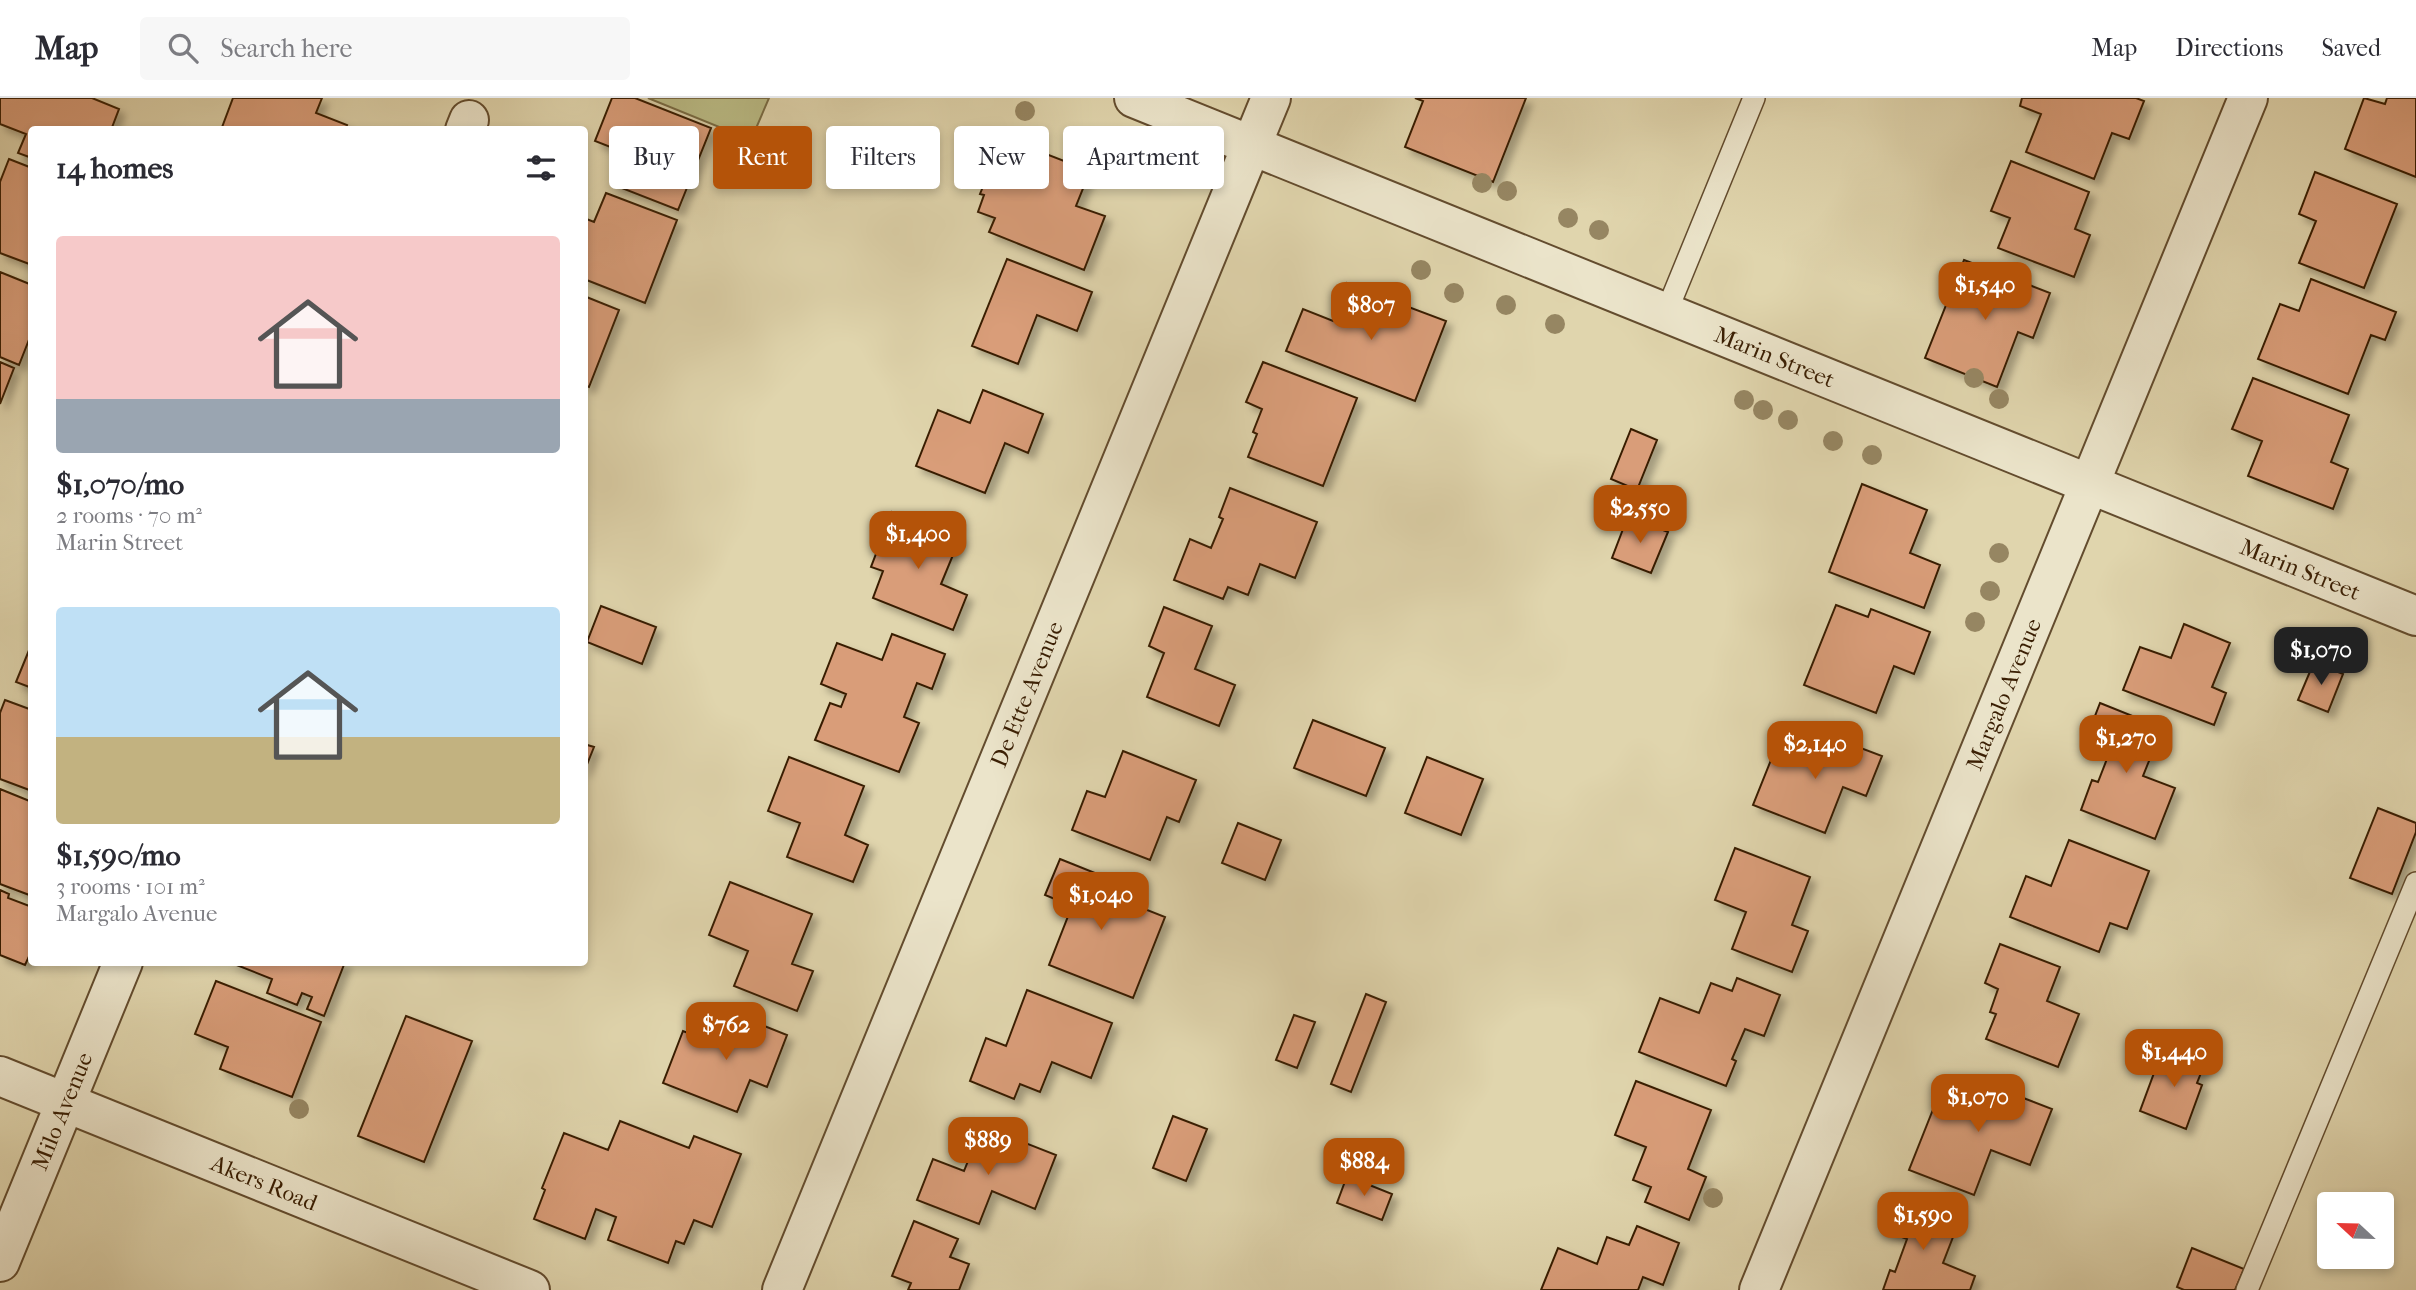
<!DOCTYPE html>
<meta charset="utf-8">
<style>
body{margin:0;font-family:"IM FELL French Canon",serif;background:#f7f7f7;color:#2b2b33;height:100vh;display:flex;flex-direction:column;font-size:26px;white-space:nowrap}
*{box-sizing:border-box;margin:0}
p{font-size:23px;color:#7c7c81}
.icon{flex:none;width:38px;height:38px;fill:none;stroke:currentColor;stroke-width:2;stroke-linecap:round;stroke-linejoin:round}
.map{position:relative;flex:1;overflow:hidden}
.drawer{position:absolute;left:28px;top:28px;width:560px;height:840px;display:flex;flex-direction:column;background:#fff;border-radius:7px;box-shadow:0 4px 10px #0003}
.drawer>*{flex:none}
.guide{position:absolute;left:609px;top:28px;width:665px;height:63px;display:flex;gap:14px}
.needle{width:46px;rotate:292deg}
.tools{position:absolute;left:2317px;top:1094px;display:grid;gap:14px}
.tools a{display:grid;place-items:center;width:77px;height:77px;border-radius:7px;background:#fff;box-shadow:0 4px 10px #0003;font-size:35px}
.price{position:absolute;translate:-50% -60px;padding:0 16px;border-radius:14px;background:#b45309;color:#fff;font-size:23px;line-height:46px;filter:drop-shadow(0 2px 4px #0008)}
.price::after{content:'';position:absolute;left:50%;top:42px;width:21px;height:16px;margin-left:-10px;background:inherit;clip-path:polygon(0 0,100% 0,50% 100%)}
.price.on{background:#222;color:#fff}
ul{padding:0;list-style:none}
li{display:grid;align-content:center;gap:14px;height:371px;padding:0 28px}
li span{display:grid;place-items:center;height:217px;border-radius:7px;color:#555}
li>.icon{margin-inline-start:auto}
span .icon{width:126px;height:126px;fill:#fffc;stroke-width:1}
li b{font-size:30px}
h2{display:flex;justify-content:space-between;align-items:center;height:84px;padding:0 28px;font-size:30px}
.tag{padding:0 24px;border-radius:7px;background:#fff;box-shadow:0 4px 10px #0003;font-size:24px;line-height:63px}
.tag.on{background:#b45309;color:#fff}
header{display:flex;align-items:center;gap:42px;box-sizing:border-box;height:98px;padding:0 35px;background:#fff;border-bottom:2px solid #e1e1e2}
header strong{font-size:33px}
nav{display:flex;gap:38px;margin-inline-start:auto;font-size:24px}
.search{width:490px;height:63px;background:#f7f7f7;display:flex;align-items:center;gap:18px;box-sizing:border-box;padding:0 24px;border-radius:7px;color:#7c7c81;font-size:26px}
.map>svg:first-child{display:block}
.green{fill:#babb85;stroke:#7a6c44;stroke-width:2}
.building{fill:#d99d79;stroke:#391e03;stroke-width:2;filter:url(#shadow)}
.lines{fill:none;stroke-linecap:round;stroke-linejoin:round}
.service-casing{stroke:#634c2e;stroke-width:24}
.minor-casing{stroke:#634c2e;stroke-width:42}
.tertiary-casing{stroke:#634c2e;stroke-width:42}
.service{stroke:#ebe4ca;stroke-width:21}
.minor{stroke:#ebe4ca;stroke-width:38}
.tertiary{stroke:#ebe4ca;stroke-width:38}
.tree{fill:#968662}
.labels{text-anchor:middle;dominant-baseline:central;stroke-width:7;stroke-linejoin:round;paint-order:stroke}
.street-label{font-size:23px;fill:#391e03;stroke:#ebe4ca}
</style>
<header>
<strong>Map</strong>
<div class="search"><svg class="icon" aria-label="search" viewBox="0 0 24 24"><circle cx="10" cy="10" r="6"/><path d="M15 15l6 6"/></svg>Search here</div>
<nav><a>Map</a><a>Directions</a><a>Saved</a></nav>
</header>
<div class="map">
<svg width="2416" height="1192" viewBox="0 0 2416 1192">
<defs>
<filter id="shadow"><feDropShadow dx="6" dy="6" stdDeviation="3.5" flood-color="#0004"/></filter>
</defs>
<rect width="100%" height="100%" fill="#e0d5ad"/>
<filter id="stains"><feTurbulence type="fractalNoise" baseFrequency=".00286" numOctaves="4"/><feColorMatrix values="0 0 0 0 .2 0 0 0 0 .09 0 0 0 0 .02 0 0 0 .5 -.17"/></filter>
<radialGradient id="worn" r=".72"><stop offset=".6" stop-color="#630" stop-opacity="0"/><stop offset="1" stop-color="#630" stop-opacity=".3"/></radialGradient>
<path class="green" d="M648 0H769L751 42Z"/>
<path class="building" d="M0 0H92L119 11 111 32H32V60L18 55 26 36 0 26Z
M233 0H322L316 15 347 27 345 32H221Z
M612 0H635L711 30 678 112 614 87 626 55 595 43Z
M1415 0H1526L1493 84 1405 49 1423 3Z
M2022 0H2136L2144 3 2129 41 2112 35 2094 81 2026 54 2041 16 2020 8Z
M2364 0 2385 6 2387 0H2416V79L2345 51Z
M1001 44 1021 52 1023 47 1090 73 1076 108 1105 118 1084 172 989 134 995 120 978 114 984 97 980 96Z
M9 61 32 70V167L0 155V84Z
M2011 63 2089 94 2075 131 2090 137 2074 179 1998 150 2010 120 1991 113Z
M2315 74 2397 106 2364 190 2299 165 2316 123 2299 116Z
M606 95 677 122 645 205 584 181V120L594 124Z
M1007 161 1092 194 1077 233 1037 217 1018 266 972 248Z
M1964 162 2050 195 2033 240 2018 234 1997 289 1925 260Z
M0 174 32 187V234L19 267 0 259Z
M2311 181 2396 214 2385 242 2371 237 2348 296 2258 261 2280 206 2299 213Z
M1347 185 1367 193 1365 198 1388 206 1390 202 1446 223 1415 303 1286 253 1303 211 1333 223Z
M584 198 619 212 589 289 584 287Z
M0 264 14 270 0 306Z
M1263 264 1357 300 1323 388 1248 359 1257 336 1253 334 1262 311 1246 304Z
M2253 280 2349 317 2331 364 2348 371 2333 411 2248 378 2262 343 2232 331Z
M983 292 1043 316 1028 355 1005 345 985 395 916 368 938 312 970 325Z
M1631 331 1657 342 1637 392 1611 381Z
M1862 386 1927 412 1910 455 1940 467 1924 510 1829 474Z
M1230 390 1317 424 1295 480 1260 466 1248 497 1228 489 1223 501 1174 482 1190 441 1211 450 1223 421 1219 419Z
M892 414 960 440 941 486 967 497 953 532 873 500 883 473 871 469Z
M1628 418 1668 434 1651 475 1612 460Z
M1836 507 1868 519 1871 511 1930 534 1914 576 1894 568 1876 615 1804 587Z
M601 508 656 529 642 566 587 544Z
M1164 509 1212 528 1195 571 1235 587 1219 628 1147 599 1164 555 1149 548Z
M2184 526 2230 545 2212 589 2226 595 2214 627 2123 592 2140 549 2171 560Z
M892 536 945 556 932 591 917 585 904 619 919 625 899 674 815 642 830 605 841 609 846 596 821 586 837 545 882 562Z
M32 545V590L16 584Z
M2314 564 2343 576 2328 614 2298 602Z
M5 602 32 612V693L0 681V615Z
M2100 605 2145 623 2140 636 2157 643 2143 678 2175 690 2155 741 2081 712 2092 682 2098 684 2110 653 2085 644Z
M1313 622 1385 650 1366 698 1294 670Z
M1821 635 1882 658 1866 698 1843 689 1825 735 1753 707 1777 647 1811 661Z
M584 646 594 649 584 674Z
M1123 653 1196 682 1179 724 1167 719 1150 762 1072 732 1087 693 1105 699Z
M789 659 864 688 845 737 868 747 853 784 787 759 800 725 768 713Z
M1427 659 1483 681 1461 737 1405 715Z
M0 691 32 704V798L0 786Z
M2378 710 2416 725V734L2392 796 2350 780Z
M1238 725 1281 742 1265 782 1222 765Z
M2069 742 2149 773 2127 831 2110 825 2099 854 2010 819 2026 778 2051 788Z
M1735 750 1810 779 1792 827 1808 833 1792 874 1732 851 1746 814 1715 802Z
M1060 761 1105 779 1099 793 1165 819 1133 900 1049 867 1072 808 1045 797Z
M730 784 812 816 792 866 813 873 797 913 734 888 748 853 709 837Z
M0 792 9 796 8 800 32 809V852L25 867 0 857Z
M2000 846 2060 869 2047 903 2079 916 2058 969 1986 941 1996 916 1990 914 1998 891 1985 885Z
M229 864H345L324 918 307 911 312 899 302 895 297 907 267 895 272 881Z
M1737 880 1780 897 1764 938 1745 931 1732 961 1736 963 1726 988 1639 954 1660 900 1699 915 1711 885 1732 893Z
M216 883 321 924 292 999 220 971 228 949 195 936Z
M1027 892 1112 925 1091 980 1052 964 1040 994 1020 986 1014 1001 970 983 986 940 1006 948Z
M1366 896 1386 904 1351 994 1331 986Z
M729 914 787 937 767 989 750 982 737 1014 663 985 683 933 716 946Z
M1294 917 1315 924 1297 970 1276 962Z
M406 918 472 943 424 1064 358 1038Z
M2169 951 2205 965 2197 985 2202 987 2186 1031 2140 1013 2157 967 2162 968Z
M1966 978 2052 1011 2030 1067 1991 1052 1974 1097 1909 1072 1936 1004 1953 1010Z
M1636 983 1711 1012 1688 1071 1706 1079 1689 1122 1645 1104 1651 1089 1633 1082 1646 1049 1615 1037Z
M1173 1018 1207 1031 1186 1083 1153 1070Z
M620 1023 689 1050 694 1038 741 1056 712 1129 694 1122 684 1146 676 1143 668 1165 608 1142 616 1119 596 1111 585 1141 534 1121 545 1092 542 1090 564 1035 608 1052Z
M982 1028 1056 1057 1035 1111 992 1093 979 1126 917 1102 933 1061 964 1073Z
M1347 1078 1392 1096 1382 1122 1337 1105Z
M1901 1097 1941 1113 1935 1131 1953 1139 1943 1165 1975 1178 1970 1192H1883L1890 1172 1895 1174 1907 1141 1886 1133Z
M914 1123 958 1141 950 1159 969 1166 959 1192H908L911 1185 892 1178Z
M1637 1128 1679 1145 1663 1187 1643 1179 1638 1192H1541L1558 1150 1597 1166 1607 1139 1629 1147Z
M2192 1150 2244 1171 2235 1192H2184L2177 1189Z"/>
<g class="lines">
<defs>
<path id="service" d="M1666 215 1754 0
M2247 1192 2416 785"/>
<g id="minor">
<path id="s1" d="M1134 0 2416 518"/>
<path d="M465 32 469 22"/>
<path id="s2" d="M0 1164 123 864"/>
<path id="s3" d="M782 1192 1271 0"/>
<path id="s4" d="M1759 1192 2248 0"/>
</g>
<g id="tertiary">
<path id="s5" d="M0 978 530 1192"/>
</g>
</defs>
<use href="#service" class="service-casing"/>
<use href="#minor" class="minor-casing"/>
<use href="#tertiary" class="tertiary-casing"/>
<use href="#service" class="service"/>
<use href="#minor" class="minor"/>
<use href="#tertiary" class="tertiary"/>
</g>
<g class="tree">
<circle cx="1025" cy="13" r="10"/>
<circle cx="1085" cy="41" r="10"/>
<circle cx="1119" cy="50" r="10"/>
<circle cx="1482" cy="85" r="10"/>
<circle cx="1507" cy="93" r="10"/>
<circle cx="1568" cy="120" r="10"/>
<circle cx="1599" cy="132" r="10"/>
<circle cx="1421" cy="172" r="10"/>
<circle cx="1454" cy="195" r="10"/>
<circle cx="1506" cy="207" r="10"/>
<circle cx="1555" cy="226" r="10"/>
<circle cx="1974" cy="280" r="10"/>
<circle cx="1999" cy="301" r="10"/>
<circle cx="1744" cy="302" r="10"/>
<circle cx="1763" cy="312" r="10"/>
<circle cx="1788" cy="322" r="10"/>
<circle cx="1833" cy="343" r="10"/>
<circle cx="1872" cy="357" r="10"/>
<circle cx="1999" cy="455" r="10"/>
<circle cx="1990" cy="493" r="10"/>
<circle cx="1975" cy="524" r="10"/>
<circle cx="299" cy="1011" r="10"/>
<circle cx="1713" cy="1100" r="10"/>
</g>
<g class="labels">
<g class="street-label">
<text stroke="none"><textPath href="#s1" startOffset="691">Marin Street</textPath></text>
<text stroke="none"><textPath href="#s1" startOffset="1258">Marin Street</textPath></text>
<text stroke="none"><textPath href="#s3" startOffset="644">De Ette Avenue</textPath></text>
<text stroke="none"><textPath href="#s4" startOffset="644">Margalo Avenue</textPath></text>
<text stroke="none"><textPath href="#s2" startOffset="163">Milo Avenue</textPath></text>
<text stroke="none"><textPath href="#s5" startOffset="285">Akers Road</textPath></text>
</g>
</g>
<rect width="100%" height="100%" filter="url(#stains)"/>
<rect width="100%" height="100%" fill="url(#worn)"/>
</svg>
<div class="tools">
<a><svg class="needle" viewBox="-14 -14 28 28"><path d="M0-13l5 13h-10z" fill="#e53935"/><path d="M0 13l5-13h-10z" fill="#7c7c81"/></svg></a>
</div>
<b class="price" style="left:1985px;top:224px">$1,540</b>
<b class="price" style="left:1371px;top:244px">$807</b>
<b class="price" style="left:1640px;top:447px">$2,550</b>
<b class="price" style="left:918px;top:473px">$1,400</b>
<b class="price on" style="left:2321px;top:589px">$1,070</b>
<b class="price" style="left:2126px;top:677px">$1,270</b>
<b class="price" style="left:1815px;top:683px">$2,140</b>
<b class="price" style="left:1101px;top:834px">$1,040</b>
<b class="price" style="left:726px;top:964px">$762</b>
<b class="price" style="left:2174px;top:991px">$1,440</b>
<b class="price" style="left:1978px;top:1036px">$1,070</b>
<b class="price" style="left:988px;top:1079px">$889</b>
<b class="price" style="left:1364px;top:1100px">$884</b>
<b class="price" style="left:1923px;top:1154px">$1,590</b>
<div class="guide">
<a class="tag">Buy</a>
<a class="tag on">Rent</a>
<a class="tag">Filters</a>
<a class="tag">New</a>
<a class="tag">Apartment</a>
</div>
<section class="drawer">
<h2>14 homes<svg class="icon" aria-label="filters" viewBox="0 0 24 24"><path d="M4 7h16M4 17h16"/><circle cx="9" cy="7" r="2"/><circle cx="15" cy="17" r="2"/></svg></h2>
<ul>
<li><span style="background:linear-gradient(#f6c9c9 75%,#9aa5b1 0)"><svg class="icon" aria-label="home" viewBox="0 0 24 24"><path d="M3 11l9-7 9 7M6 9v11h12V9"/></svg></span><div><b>$1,070/mo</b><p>2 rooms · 70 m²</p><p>Marin Street</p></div></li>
<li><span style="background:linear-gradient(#bfe0f5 60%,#c2b280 0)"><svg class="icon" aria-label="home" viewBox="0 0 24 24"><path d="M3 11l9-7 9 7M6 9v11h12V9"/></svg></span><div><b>$1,590/mo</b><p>3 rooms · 101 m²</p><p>Margalo Avenue</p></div></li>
</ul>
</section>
</div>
